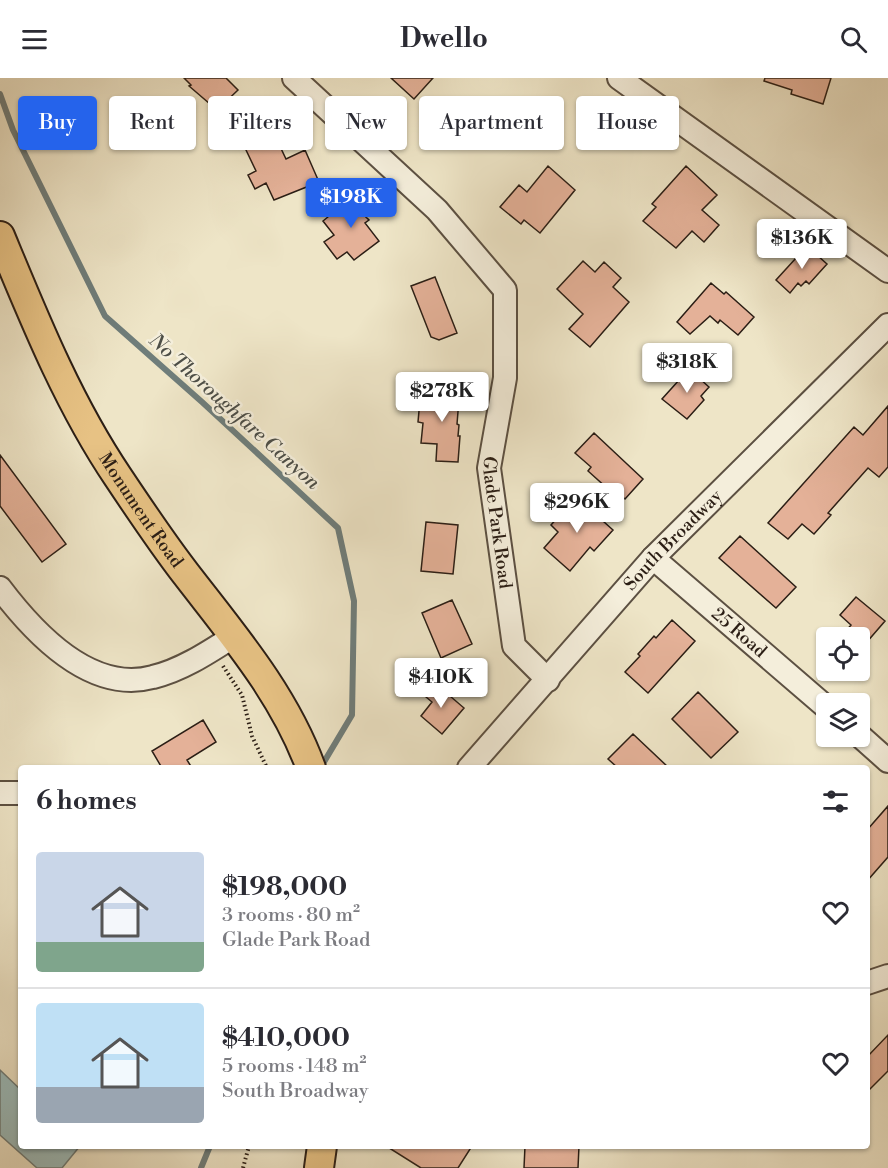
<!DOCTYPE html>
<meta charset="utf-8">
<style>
body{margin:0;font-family:"Libre Bodoni",serif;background:#f2f2f3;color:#2b2b33;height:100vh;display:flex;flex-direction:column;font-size:22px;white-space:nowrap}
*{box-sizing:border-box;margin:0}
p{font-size:20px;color:#7c7c81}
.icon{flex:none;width:33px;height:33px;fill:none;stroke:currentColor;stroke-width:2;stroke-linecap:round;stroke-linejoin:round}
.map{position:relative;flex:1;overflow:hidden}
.sheet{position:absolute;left:18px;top:687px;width:852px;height:384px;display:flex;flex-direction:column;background:#fff;border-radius:6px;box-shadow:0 2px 4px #0004}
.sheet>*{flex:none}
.top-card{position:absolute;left:18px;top:18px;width:852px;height:54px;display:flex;gap:12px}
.tools{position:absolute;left:816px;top:549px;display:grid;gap:12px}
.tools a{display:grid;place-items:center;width:54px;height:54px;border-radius:6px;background:#fff;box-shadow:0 2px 4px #0004;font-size:30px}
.price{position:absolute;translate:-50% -51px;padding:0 14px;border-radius:6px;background:#fff;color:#222;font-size:20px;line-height:39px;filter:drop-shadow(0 2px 3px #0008)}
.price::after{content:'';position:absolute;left:50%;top:36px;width:18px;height:14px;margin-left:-9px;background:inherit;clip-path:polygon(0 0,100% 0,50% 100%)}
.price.active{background:#2563eb;color:#fff}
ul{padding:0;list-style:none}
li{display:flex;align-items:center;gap:18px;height:150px;padding:0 18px}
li+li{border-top:2px solid #e1e1e2}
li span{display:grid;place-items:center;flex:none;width:168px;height:120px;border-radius:6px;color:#555}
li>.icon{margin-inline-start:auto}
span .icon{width:72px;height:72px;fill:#fffc;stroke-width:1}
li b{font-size:26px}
h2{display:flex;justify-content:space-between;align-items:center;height:72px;padding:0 18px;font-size:26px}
.tag{padding:0 21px;border-radius:6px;background:#fff;box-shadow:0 2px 4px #0004;font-size:21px;line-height:54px}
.tag.active{background:#2563eb;color:#fff}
header{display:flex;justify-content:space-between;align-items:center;height:78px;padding:0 18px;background:#fff;font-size:27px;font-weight:800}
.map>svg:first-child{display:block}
.water{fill:#9cbdbd;stroke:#6f7d7a;stroke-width:1.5}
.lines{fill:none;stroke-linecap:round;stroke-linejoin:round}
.stream{stroke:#6f7d7a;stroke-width:6}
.building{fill:#e4b198;stroke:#2b1e15;stroke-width:1.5}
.minor-casing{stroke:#5c5042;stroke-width:26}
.major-casing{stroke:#2b1e15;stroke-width:32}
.path{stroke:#2b1e15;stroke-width:4;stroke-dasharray:1.5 3;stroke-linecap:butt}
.minor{stroke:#f4eedb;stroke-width:22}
.major{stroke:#e7c284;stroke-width:28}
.labels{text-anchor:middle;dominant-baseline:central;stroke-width:5;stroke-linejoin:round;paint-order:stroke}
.street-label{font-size:18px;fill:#2b1e15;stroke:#f4eedb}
.water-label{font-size:20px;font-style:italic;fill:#4d4e47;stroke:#f4eedb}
</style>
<header><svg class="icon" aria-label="menu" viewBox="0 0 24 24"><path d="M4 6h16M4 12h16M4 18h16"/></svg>Dwello<svg class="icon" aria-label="search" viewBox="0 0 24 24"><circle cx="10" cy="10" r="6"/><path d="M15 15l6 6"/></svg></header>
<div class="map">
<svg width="888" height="1090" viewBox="0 0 888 1090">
<rect width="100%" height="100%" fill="#eee5c7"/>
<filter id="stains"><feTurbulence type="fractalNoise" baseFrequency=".00333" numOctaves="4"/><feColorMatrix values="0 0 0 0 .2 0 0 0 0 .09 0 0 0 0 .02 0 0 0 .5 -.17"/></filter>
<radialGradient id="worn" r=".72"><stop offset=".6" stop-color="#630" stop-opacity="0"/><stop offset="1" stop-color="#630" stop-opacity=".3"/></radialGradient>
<path class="water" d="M0 992 21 1012V1068H80L62 1090H37L0 1057Z"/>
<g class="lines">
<path class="stream" d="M0 16 13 52 105 238 202 324 338 450 354 523 352 637 321 689
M201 1090 210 1068"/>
</g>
<path class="building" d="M184 0H226L238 12 217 32 189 8 191 7Z
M391 0H433L414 21Z
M765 0H831L823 26 791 16 792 12 764 3Z
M263 41 272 61 276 60 286 81 305 72 319 104 274 122 266 105 255 111 248 97 256 93 237 53Z
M548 88 575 112 540 155 524 142 521 146 500 129 519 107 527 114Z
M686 88 717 117 702 132 719 147 704 164 692 153 676 170 643 143 656 129 652 126Z
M358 114 373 134 366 139 369 142 365 145 379 163 354 182 347 174 337 181 324 164 334 157 323 143Z
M807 168 827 186 809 206 806 203 801 208 798 205 790 215 776 202Z
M583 183 595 194 604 184 621 200 613 209 629 224 590 269 569 251 583 236 557 211Z
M435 199 457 255 439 262 431 259 411 208Z
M711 205 724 216 726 214 754 239 738 257 720 242 718 245 710 238 690 256 677 244Z
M689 291 709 309 701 318 704 322 687 341 662 321Z
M438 307 460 309 457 346 459 347 458 358H460L458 384 436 383 437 366 421 365 423 345 418 344 420 322 436 323Z
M888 328V389L879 399 868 390 828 435 831 437 814 456 802 446 788 461 768 445 854 349 863 357Z
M594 355 643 401 625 421 609 407 607 410 588 393 591 389 575 375Z
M0 377 66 466 42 484 0 428Z
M574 421 582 428 584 426 613 452 594 473 590 469 570 493 544 470 558 454 551 447Z
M426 444 458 447 453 496 421 493Z
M740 458 796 509 776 530 719 480Z
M856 519 885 543 860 572V560H840L851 547 840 537Z
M452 522 472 566 441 580 422 535Z
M672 542 695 563 648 615 625 594 640 578 638 576 654 558 656 560Z
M436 606 464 630 442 656 421 638 432 624 426 619Z
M698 614 738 654 711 680 672 641Z
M203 642 216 664 187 682 192 690H162L152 673Z
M633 656 669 690H618L608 681Z
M888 728V779L867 803V752Z
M888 957V993L867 1014V979Z
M386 1068H472L458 1090H421Z
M525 1068H579L578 1090H524Z"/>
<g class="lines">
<defs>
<g id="minor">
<path id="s1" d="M294 0 437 132 505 212V300L489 390 514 568 548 602"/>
<path d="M619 0 888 193"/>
<path id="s2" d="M653 480 826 629"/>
<path d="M0 510C34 555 90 616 153 599 182 592 209 574 234 558"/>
<path d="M860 658 888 683"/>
<path id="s3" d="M469 690 653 480 888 247"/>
<path d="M0 715H21"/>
<path d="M867 905 888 898"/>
</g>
<g id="major">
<path id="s4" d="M0 158C34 240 68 325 118 399 140 432 162 465 186 496 233 557 284 616 311 690"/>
<path d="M319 1090 322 1068"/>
</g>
</defs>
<use href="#minor" class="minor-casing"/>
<use href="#major" class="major-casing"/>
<path class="path" d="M223 588 242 617 252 658 267 690
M243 1090 249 1068"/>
<use href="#minor" class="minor"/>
<use href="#major" class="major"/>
</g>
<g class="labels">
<g class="street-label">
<text stroke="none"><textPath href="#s4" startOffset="309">Monument Road</textPath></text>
<text stroke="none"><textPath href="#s1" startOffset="534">Glade Park Road</textPath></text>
<text stroke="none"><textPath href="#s3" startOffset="306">South Broadway</textPath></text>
<text stroke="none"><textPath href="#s2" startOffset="114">25 Road</textPath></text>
</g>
<g class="water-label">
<text transform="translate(234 334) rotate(42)">No Thoroughfare Canyon</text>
</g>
</g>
<rect width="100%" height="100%" filter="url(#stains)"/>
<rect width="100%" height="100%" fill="url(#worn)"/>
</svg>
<div class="tools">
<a><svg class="icon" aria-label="locate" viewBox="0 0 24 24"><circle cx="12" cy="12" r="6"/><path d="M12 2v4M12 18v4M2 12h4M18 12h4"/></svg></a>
<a><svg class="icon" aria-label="layers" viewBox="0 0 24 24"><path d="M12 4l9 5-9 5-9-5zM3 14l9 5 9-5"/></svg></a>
</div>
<b class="price active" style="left:351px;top:151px">$198K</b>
<b class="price" style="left:802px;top:192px">$136K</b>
<b class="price" style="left:687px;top:316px">$318K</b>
<b class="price" style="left:442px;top:345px">$278K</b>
<b class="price" style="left:577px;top:456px">$296K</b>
<b class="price" style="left:441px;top:631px">$410K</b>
<div class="top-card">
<a class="tag active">Buy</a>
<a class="tag">Rent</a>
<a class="tag">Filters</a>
<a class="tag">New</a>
<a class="tag">Apartment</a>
<a class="tag">House</a>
</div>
<section class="sheet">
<h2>6 homes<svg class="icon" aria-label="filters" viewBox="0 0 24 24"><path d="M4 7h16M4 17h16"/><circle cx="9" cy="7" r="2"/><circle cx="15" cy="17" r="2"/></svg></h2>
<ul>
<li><span style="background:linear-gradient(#c9d6e8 75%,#7fa58c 0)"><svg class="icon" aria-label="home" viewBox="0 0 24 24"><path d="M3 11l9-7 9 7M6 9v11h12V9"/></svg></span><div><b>$198,000</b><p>3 rooms · 80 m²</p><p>Glade Park Road</p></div><svg class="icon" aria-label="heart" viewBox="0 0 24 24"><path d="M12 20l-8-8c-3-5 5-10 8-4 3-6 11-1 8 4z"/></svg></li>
<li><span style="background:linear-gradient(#bfe0f5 70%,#9aa5b1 0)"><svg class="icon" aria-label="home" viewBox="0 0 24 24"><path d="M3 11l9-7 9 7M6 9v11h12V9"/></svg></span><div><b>$410,000</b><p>5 rooms · 148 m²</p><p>South Broadway</p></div><svg class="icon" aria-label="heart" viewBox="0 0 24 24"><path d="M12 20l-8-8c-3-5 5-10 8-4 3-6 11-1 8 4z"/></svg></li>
</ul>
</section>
</div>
